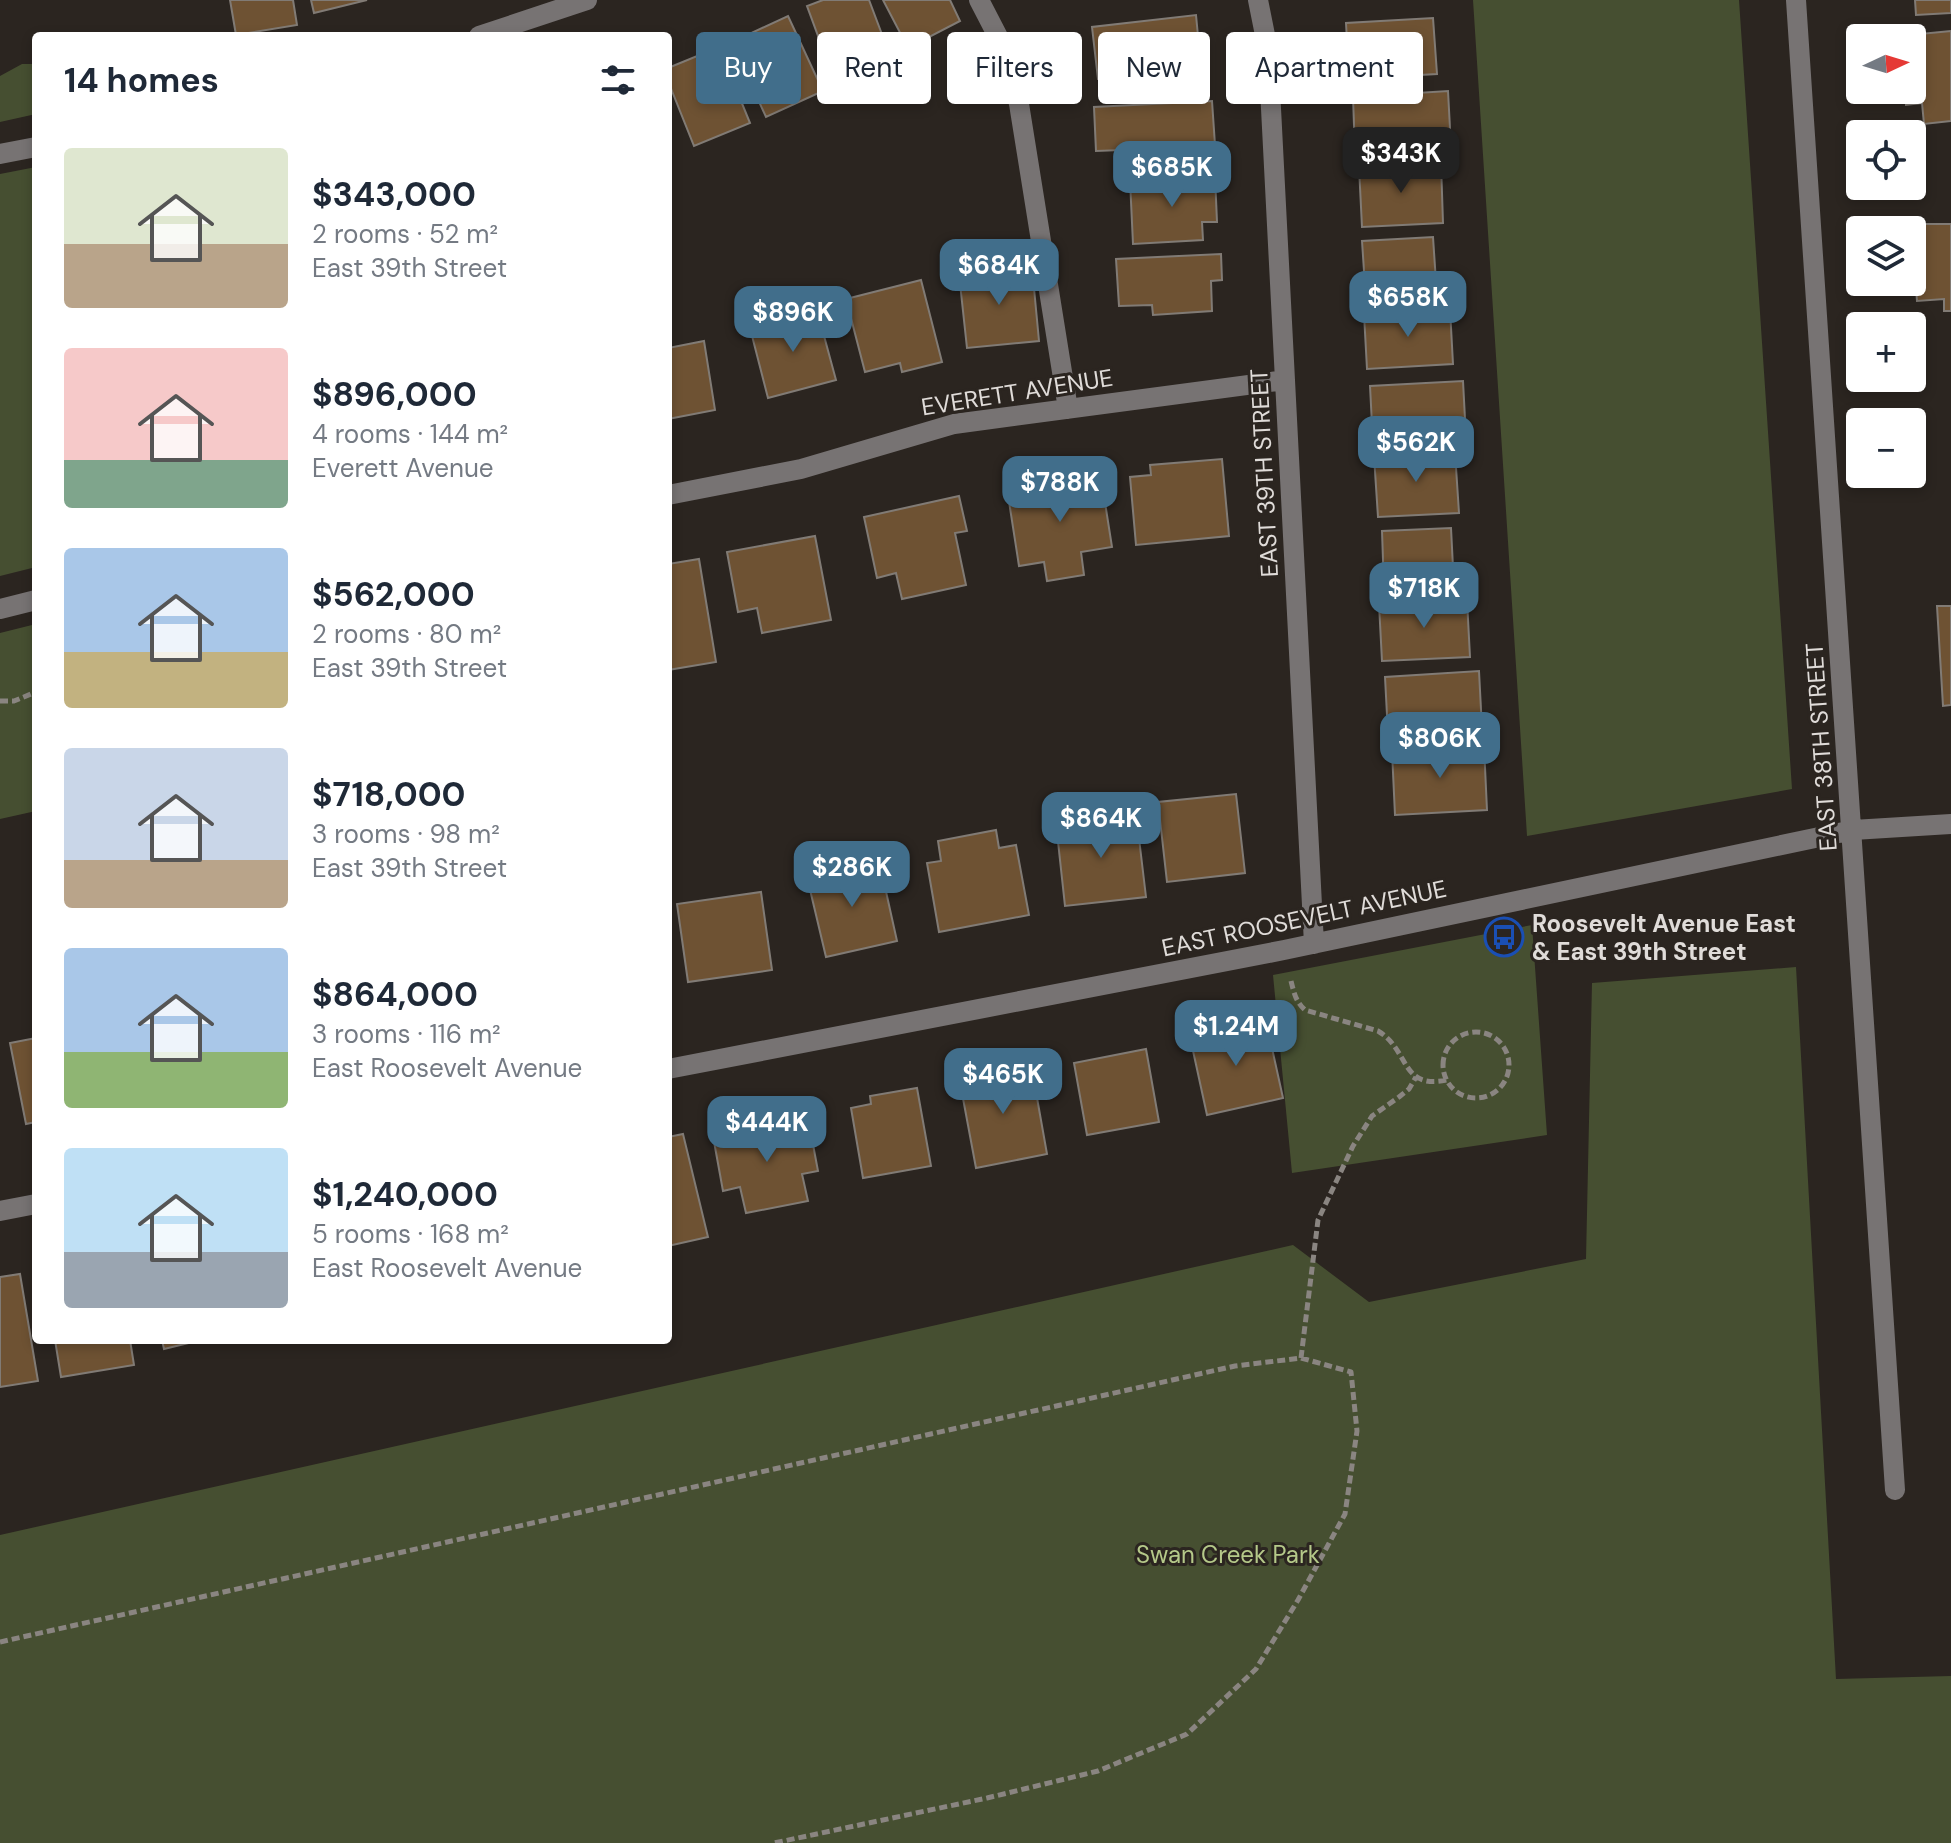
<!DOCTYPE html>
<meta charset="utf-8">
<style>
body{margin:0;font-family:"DM Sans",sans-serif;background:#f2f2f3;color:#1f2937;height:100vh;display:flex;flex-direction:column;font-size:30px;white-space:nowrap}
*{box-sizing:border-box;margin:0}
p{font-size:26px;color:#747a83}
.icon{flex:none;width:44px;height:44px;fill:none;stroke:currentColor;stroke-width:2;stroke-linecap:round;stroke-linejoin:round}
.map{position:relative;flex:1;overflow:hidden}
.sheet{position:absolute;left:32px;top:32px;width:640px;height:1312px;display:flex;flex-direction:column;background:#fff;border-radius:8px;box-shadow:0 4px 12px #0003}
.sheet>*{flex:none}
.guide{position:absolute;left:696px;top:32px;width:760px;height:72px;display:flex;gap:16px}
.needle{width:52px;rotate:86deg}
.controls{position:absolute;left:1846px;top:24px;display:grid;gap:16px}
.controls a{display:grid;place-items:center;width:80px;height:80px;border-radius:8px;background:#fff;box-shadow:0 4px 12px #0003;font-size:40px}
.price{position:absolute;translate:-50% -68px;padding:0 18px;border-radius:16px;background:#416e8b;color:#fff;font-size:26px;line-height:52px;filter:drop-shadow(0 2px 4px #0008)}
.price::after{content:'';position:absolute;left:50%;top:48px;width:24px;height:18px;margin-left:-12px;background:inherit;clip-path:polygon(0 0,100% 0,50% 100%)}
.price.current{background:#222;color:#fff}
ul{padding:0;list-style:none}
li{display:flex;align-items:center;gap:24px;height:200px;padding:0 32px}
li span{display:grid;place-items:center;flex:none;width:224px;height:160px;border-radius:8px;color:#555}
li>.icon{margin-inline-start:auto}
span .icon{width:96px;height:96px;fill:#fffc;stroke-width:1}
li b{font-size:34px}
h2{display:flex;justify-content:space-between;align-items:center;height:96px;padding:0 32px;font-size:34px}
.tag{padding:0 28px;border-radius:8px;background:#fff;box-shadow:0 4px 12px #0003;font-size:28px;line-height:72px}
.tag.current{background:#416e8b;color:#fff}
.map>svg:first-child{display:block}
.green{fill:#464f31}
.building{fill:#6e5233;stroke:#817b75;stroke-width:2}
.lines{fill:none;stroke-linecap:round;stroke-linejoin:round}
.path{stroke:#8a8581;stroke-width:5;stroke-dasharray:8 4;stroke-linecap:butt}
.minor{stroke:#777373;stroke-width:20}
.labels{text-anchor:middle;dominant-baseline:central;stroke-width:6;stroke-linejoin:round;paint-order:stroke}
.street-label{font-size:24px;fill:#e0dcd9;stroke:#2b2520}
.poi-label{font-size:24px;font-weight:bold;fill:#e0dcd9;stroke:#2b2520;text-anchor:start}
.park-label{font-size:24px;fill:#b5c989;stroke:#2b2520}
</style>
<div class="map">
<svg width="1951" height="1843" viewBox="0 0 1951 1843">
<rect width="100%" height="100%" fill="#2b2520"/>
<path class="green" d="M1473 0H1739L1792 789 1527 836Z
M22 64H36V114L0 122V76Z
M36 167V567L0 576V174Z
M36 624V811L0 819V633Z
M1532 925 1547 1135 1292 1173 1273 975Z
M1796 967 1836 1679 1951 1676V1843H0V1535L1293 1245 1369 1302 1586 1259 1592 983Z"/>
<path class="building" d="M230 0H293L297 25 236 35Z
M311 0H367L314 13Z
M823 0H869L892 61 835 82 807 6Z
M883 0H950L960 21 908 48Z
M1915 0H1951V13L1916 15Z
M1196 15 1198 36 1188 37 1191 67 1098 79 1092 27Z
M788 16 823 91 766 117 732 42Z
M1433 18 1437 74 1349 79 1346 23Z
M1951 31V121L1924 124 1922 103 1906 105 1905 90H1912V38H1900L1899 36Z
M719 47 750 123 694 146 668 81V68Z
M1448 91 1451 147 1355 153 1353 97Z
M1212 101 1215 145 1165 148 1166 163 1148 164V149L1096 151 1094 107Z
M1441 163 1443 223 1362 227 1359 167Z
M1215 176 1217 222H1202L1203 240 1133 244 1130 180Z
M1911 224H1951V311H1944V299L1917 301Z
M1433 237 1437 297 1366 301 1362 241Z
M1221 254 1222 280 1211 281 1212 311 1153 315 1152 305 1119 306 1116 259Z
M1032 267 1039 341 967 348 959 274Z
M921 280 942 362 902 372 900 363 865 372 846 299Z
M1450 309 1453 364 1367 369 1364 314Z
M817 310 836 380 768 398 750 328Z
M704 341 715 410 668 419V348Z
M1463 381 1466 438 1373 444 1370 386Z
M1455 452 1459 513 1378 517 1374 456Z
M1222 459 1229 536 1136 545 1130 477 1151 475 1150 465Z
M1073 474 1074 481 1101 477 1112 547 1081 552 1084 575 1047 581 1044 562 1019 566 1008 495 1030 492 1028 481Z
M959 496 967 531 955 533 966 585 902 599 896 573 877 578 864 517Z
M1451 528 1454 587 1384 589 1382 531Z
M815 536 831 620 762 633 757 608 738 612 727 552Z
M699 559 716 662 668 670V564Z
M1467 600 1470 657 1382 661 1379 604Z
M1937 606H1951V705L1943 706Z
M1479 671 1482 729 1388 734 1385 677Z
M1484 746 1487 810 1395 815 1392 751Z
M1236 794 1245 873 1167 882 1158 802Z
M1136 813 1146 897 1065 906 1056 823Z
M996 830 999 848 1016 845 1029 915 939 932 927 863 941 861 938 841Z
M879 860 897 941 826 957 807 877Z
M761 892 772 970 688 982 677 904Z
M1266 1021 1283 1098 1207 1115 1190 1037Z
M36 1038V1122L26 1124 10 1043Z
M1146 1049 1159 1122 1087 1135 1074 1063Z
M1031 1064 1047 1154 976 1168 959 1077Z
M917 1088 931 1166 863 1178 851 1108 871 1104 870 1096Z
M808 1118 818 1171 802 1174 808 1201 746 1213 740 1187 723 1191 713 1136Z
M683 1134 708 1237 668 1246V1137Z
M20 1274 38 1381 0 1387V1277Z
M55 1340H130L134 1365 61 1377Z
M162 1340H201L164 1349Z"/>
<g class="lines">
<path class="path" d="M0 701H14L36 692
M1291 981C1294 993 1296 1002 1305 1010L1378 1031C1410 1050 1400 1090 1447 1080
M1443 1065a33 33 0 1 1 66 0a33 33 0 1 1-66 0Z
M1301 1358 1318 1220 1353 1146 1372 1116 1399 1097 1409 1089 1416 1077
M0 1642 1235 1366 1301 1358 1351 1372 1357 1431 1345 1514 1298 1600 1256 1669 1187 1734 1098 1771 987 1798 774 1843"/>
<path class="minor" d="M979 0 1008 56 1019 104 1068 409
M1258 0 1268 50 1314 944
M1796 0 1895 1490
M479 36 587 0
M0 154 36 147
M668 495 801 469 954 424 1285 380
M0 609 36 600
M668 1069 1284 950 1853 830 1951 824
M0 1211 36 1204"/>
</g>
<defs>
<symbol id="bus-ring" viewBox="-11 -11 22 22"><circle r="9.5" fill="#2b2520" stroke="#1a4fb4" stroke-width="1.5"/><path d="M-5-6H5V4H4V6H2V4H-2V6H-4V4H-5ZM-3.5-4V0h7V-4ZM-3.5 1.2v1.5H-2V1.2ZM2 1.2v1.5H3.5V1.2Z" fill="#1a4fb4"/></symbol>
</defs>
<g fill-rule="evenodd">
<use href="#bus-ring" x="1482" y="915" width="44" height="44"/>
</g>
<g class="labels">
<g class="street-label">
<text transform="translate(1017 392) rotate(-9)">EVERETT AVENUE</text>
<text transform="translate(1264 473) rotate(-93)">EAST 39TH STREET</text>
<text transform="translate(1821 747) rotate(-94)">EAST 38TH STREET</text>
<text transform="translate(1304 918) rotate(-12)">EAST ROOSEVELT AVENUE</text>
</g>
<g class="poi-label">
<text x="1532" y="923">Roosevelt Avenue East<tspan x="1532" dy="28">&amp; East 39th Street</tspan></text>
</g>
<g class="park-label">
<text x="1228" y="1554">Swan Creek Park</text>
</g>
</g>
</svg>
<div class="controls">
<a><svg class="needle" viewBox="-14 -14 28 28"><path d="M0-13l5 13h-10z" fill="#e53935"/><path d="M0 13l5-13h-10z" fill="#747a83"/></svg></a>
<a><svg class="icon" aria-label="locate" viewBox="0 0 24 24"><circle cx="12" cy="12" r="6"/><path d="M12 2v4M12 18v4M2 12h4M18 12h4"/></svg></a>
<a><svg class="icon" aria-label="layers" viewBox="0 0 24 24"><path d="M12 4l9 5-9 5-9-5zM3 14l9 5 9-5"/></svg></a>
<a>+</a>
<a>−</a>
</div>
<b class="price current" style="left:1401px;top:195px">$343K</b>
<b class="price" style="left:1172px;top:209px">$685K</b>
<b class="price" style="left:999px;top:307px">$684K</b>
<b class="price" style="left:1408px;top:339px">$658K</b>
<b class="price" style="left:793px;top:354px">$896K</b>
<b class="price" style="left:1416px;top:484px">$562K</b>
<b class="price" style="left:1060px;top:524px">$788K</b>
<b class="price" style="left:1424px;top:630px">$718K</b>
<b class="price" style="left:1440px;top:780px">$806K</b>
<b class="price" style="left:1101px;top:860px">$864K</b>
<b class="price" style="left:852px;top:909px">$286K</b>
<b class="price" style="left:1236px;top:1068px">$1.24M</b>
<b class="price" style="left:1003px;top:1116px">$465K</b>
<b class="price" style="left:767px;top:1164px">$444K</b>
<div class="guide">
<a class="tag current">Buy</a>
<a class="tag">Rent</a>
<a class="tag">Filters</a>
<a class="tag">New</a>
<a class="tag">Apartment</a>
</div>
<section class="sheet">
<h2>14 homes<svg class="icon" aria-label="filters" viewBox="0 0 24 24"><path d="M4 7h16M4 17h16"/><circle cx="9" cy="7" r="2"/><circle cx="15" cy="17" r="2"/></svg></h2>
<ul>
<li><span style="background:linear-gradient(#dfe7d0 60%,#b9a48a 0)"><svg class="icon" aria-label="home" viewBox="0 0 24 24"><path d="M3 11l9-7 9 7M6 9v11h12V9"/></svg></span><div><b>$343,000</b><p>2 rooms · 52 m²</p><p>East 39th Street</p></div></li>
<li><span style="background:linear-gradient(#f6c9c9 70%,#7fa58c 0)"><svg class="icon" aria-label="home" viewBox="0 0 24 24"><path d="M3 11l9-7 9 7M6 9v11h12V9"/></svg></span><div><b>$896,000</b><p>4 rooms · 144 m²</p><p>Everett Avenue</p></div></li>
<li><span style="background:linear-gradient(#a9c7e8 65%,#c2b280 0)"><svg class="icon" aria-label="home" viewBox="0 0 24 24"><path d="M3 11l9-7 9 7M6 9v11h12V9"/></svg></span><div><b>$562,000</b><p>2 rooms · 80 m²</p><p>East 39th Street</p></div></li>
<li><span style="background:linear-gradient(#c9d6e8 70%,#b9a48a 0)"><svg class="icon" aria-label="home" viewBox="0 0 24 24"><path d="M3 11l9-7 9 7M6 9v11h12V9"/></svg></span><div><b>$718,000</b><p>3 rooms · 98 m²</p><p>East 39th Street</p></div></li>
<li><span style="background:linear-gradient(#a9c7e8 65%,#8fb573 0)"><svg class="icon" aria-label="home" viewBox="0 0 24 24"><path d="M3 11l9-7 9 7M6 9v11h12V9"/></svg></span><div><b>$864,000</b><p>3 rooms · 116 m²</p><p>East Roosevelt Avenue</p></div></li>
<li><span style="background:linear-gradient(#bfe0f5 65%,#9aa5b1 0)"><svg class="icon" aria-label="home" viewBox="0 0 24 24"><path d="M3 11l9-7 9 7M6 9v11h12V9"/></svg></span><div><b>$1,240,000</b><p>5 rooms · 168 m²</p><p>East Roosevelt Avenue</p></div></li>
</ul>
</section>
</div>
